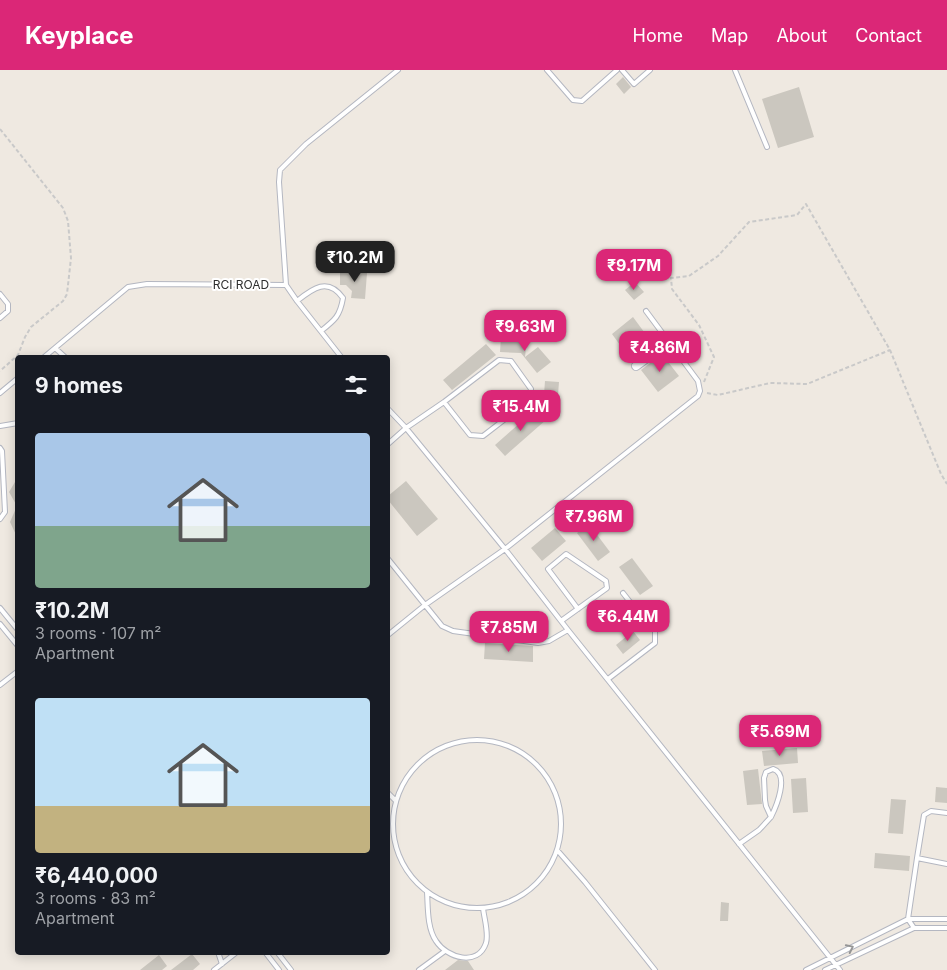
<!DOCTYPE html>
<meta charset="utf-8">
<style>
body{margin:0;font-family:Inter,sans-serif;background:#20242c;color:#f1f3f6;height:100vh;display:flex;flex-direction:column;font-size:19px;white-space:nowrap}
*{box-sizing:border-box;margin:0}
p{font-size:16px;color:#9ea1a6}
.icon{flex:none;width:28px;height:28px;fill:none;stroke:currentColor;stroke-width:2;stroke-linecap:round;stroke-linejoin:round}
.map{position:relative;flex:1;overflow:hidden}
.side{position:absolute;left:15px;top:285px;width:375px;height:600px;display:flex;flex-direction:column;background:#171b24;border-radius:5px;box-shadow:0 2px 12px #0003}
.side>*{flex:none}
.price{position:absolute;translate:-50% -42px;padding:0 11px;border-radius:10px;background:#db2777;color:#fff;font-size:16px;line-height:32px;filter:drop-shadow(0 1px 2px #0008)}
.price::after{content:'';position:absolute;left:50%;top:30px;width:15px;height:11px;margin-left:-8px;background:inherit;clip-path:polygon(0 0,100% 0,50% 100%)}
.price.on{background:#222;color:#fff}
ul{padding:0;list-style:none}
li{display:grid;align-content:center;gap:10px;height:265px;padding:0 20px}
li span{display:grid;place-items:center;height:155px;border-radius:5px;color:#555}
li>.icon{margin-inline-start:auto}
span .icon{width:90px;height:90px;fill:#fffc;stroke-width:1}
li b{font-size:21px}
h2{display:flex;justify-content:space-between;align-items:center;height:60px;padding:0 20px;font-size:21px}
header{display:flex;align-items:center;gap:30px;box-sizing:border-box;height:70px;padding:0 25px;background:#db2777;color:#fff}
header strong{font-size:24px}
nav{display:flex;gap:28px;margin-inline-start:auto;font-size:18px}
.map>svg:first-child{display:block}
.building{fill:#cbc7bf}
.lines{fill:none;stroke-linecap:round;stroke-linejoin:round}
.lane-casing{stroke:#b4b7c1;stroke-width:6}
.street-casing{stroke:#b4b7c1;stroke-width:10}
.path{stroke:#c9c9c9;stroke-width:2;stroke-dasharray:4 2.5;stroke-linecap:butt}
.lane{stroke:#fff;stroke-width:4}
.street{stroke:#fff;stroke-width:8}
.oneway{stroke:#969696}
.labels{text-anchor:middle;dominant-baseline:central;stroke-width:4;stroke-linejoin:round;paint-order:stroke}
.street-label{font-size:12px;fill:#2e2e2e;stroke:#fff}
</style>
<header>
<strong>Keyplace</strong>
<nav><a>Home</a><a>Map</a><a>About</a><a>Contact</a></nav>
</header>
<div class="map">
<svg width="947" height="900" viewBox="0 0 947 900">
<rect width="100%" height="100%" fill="#efe9e1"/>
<path class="building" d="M623 7 631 17 624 24 616 14Z
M799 17 814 67 778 78 762 29Z
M340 201 367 203 365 229 351 228 352 221 346 215H340Z
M635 212 644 222 634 230 625 220Z
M633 247 650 270 628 286 612 264Z
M501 267 527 269 525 287 538 277 551 292 537 303 521 283 500 282Z
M486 274 496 285 452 320 443 310Z
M662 284 679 306 658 322 641 300Z
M545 311 559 312 557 338 543 337Z
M537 338 547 349 505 386 495 375Z
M18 407V469L10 452 17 436 9 422Z
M406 411 438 449 417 466 388 430V426Z
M589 454 610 482 598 491 577 463Z
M555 458 566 471 542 491 531 478Z
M632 488 653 516 640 525 619 497Z
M624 531 632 541 605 562 597 552Z
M633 561 640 570 623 584 616 575Z
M485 573 533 576V592L484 589Z
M797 678 798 693 764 696 762 681Z
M758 699 762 734 747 735 743 701Z
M806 708 808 742 793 743 791 709Z
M936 717 947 718V733L935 732Z
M891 729 906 730 903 764 888 763Z
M875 783 910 786 909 801 874 798Z
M721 832 729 833 728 851H720Z
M192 884 200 894 193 900H171Z
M159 885 167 896 162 900H140Z
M458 890 468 891 474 900H445Z"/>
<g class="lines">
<defs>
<path id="lane" d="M547 0 573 30 582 31 617 0
M622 0 634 14 650 0
M735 0 767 77
M0 224 8 234V241L0 248
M297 231C313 218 328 207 343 228 340 246 335 250 321 261
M55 278 66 288
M43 288 128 217 147 214 286 215
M342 288 297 231 286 215 279 112 280 100 306 74 398 0
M0 323 18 308
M388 339 406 358 505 479 568 560 840 900
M0 356 18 353
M388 374 406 358 444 332 499 290 511 291 531 319 530 330 483 366 470 365 444 332
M0 378 2 381 5 442 0 449
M388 489 442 556 453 561 538 573 549 571 568 560
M0 538 18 560
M561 551 607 518 606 511 566 484 548 499 578 539
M0 554 18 576
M388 565 425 535 505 479 698 326 700 321 698 311 646 241
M608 609 655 573V551L630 532 623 523
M0 615 18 601
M393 754a84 84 0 1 1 168 0a84 84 0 1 1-168 0Z
M388 723 395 730
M739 774 759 760 771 747 766 736 765 730 764 708 766 702 773 699C790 704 776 737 771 747
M557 780 585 812 655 900
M917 788 947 794
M427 822C428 837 427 858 436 871 447 888 478 897 486 873 489 863 484 848 483 838
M914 858 908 849 917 788 924 745 931 741 947 743
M218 882 222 894
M265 882 279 900
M277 882 291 900
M214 900 237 882
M419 900 445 881
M806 900 908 849H947
M825 900 914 858H947"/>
<path id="street" d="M636 296 669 272"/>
</defs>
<use href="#lane" class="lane-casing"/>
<use href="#street" class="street-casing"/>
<path class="path" d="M0 59 63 138 68 151 71 188 67 224 63 231 31 257 25 267 18 285 0 301
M704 312 714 287 699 255 672 219 671 208 689 206 718 186 749 152 797 145 806 134 890 280 941 404 947 414
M707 323 718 325 770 313 807 314 890 280"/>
<use href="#lane" class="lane"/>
<use href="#street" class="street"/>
</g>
<defs><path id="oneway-chevron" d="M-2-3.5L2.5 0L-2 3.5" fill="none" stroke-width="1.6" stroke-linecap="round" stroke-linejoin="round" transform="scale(1.25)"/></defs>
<use class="oneway" href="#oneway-chevron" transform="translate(850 878) rotate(-26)"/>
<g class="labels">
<g class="street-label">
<text x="241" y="214">RCI ROAD</text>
</g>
</g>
</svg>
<b class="price on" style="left:355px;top:213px">₹10.2M</b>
<b class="price" style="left:634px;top:221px">₹9.17M</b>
<b class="price" style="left:525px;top:282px">₹9.63M</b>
<b class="price" style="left:660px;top:303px">₹4.86M</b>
<b class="price" style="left:521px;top:362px">₹15.4M</b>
<b class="price" style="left:594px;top:472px">₹7.96M</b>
<b class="price" style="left:628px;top:572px">₹6.44M</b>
<b class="price" style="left:509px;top:583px">₹7.85M</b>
<b class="price" style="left:780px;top:687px">₹5.69M</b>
<section class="side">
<h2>9 homes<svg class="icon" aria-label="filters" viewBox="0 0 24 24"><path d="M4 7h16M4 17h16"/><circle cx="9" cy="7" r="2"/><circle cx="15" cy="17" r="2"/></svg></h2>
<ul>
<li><span style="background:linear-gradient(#a9c7e8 60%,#7fa58c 0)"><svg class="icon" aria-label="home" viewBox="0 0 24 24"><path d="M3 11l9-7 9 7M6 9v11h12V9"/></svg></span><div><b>₹10.2M</b><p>3 rooms · 107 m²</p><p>Apartment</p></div></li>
<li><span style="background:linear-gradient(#bfe0f5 70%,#c2b280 0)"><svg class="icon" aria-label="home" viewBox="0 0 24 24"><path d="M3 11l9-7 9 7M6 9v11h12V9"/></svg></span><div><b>₹6,440,000</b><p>3 rooms · 83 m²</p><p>Apartment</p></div></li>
</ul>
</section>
</div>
